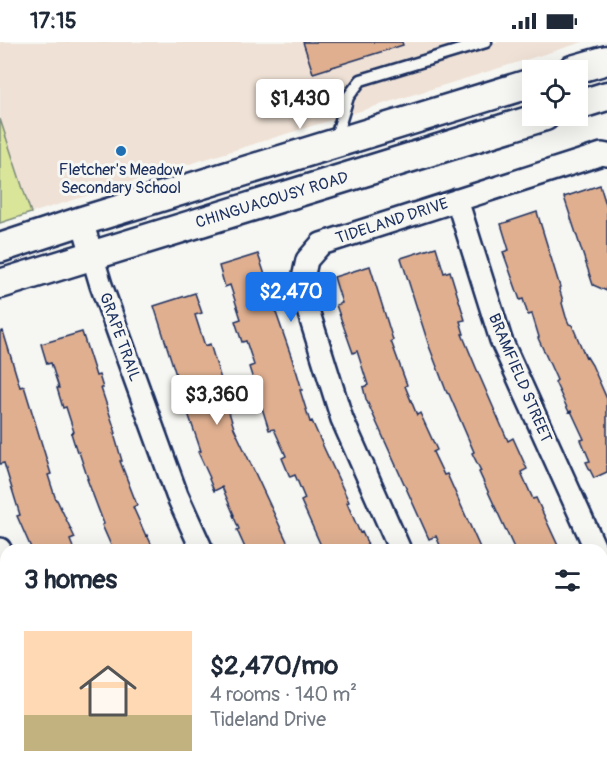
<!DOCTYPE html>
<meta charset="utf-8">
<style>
body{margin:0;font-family:Pangolin,sans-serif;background:#f2f2f3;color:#1f2937;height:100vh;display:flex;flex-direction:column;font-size:22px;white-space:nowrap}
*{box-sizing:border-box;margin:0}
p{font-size:20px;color:#747a83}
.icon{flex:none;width:33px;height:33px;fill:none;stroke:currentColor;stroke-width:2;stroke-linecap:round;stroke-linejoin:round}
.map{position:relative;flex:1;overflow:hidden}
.sheet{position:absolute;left:0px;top:502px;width:608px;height:236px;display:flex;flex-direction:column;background:#fff;border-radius:18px 18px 0 0;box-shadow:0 6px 24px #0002}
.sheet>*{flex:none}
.tools{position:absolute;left:522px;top:18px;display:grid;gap:12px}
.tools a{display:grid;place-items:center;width:66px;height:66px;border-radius:0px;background:#fff;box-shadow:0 6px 24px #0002;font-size:30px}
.price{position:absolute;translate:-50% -51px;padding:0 14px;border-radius:6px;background:#fff;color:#222;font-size:20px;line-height:39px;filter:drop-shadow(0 2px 3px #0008)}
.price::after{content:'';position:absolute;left:50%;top:36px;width:18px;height:14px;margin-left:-9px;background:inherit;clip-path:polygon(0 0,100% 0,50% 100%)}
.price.active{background:#1a73e8;color:#fff}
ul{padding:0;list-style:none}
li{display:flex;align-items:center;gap:18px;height:150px;padding:0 24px}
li+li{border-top:2px solid #e0e1e3}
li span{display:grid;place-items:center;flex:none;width:168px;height:120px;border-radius:0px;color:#555}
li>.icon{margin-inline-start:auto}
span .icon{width:72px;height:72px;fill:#fffc;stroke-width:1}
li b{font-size:26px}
h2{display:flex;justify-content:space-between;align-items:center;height:72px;padding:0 24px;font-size:26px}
.status{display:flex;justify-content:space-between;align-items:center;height:42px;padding:0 30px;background:#fff;direction:ltr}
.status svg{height:16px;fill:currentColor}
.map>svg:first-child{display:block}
.built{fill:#efe1d5}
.green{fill:#d9e598;stroke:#7a8a7b;stroke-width:1.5}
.building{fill:#dfaf90;stroke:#1b2f5e;stroke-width:1.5}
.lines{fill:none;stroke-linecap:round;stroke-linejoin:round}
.service-casing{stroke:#1b2f5e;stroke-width:15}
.minor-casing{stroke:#1b2f5e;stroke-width:26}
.secondary-casing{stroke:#1b2f5e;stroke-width:33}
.service{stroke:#f6f6f2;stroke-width:10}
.minor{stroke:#f6f6f2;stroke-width:21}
.secondary{stroke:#f6f6f2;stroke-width:28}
.poi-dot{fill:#1f6fb2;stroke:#f6f6f2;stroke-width:2}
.labels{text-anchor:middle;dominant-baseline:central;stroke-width:6;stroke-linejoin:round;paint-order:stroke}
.poi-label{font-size:16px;fill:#1b2f5e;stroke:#f6f6f2}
.street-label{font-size:16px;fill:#1b2f5e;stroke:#f6f6f2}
</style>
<div class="status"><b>17:15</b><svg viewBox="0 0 49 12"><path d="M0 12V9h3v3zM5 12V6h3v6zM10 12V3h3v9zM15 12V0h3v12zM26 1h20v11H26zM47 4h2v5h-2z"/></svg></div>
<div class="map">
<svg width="607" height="737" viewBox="0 0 607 737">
<rect width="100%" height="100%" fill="#f6f6f2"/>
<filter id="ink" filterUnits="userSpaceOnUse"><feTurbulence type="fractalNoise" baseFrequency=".0167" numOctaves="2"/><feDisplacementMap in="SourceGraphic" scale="12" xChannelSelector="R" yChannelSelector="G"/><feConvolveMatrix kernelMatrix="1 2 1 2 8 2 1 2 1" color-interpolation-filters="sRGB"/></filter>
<g filter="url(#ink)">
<path class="built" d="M0 0H583L31 171 0 77Z"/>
<path class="green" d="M0 77 31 171 0 181Z
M281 732H489L491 737H270Z"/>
<path class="building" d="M303 0H402L403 3 313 31Z
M600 143 607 166V249L593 243 564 155Z
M537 170 560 245 559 246 563 259 562 261 566 275 569 282 572 283 586 316 587 315 592 323 607 357V430L594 436 586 420 590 419 581 398 584 397 571 369 569 370 555 340 557 338 538 296 539 295 532 272 528 273 523 257 520 258 503 210 509 208 501 182Z
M436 205 444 231 450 229 465 278 460 279 464 292H462L477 328 508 399 513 396 527 427 521 430 533 457 536 456 560 508H515L479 430 481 429 472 411 474 410 449 352 447 351 429 304 401 216Z
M258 212 266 236H268L276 261 273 262 297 331 302 348H300L310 380 312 379 324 406 349 460 347 461 360 491 362 490 368 503 366 504 368 508H323L301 459 305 457 295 433 290 435 282 416 286 414 274 387 269 388 249 325 254 323 246 299 242 300 235 279 241 277 230 243 225 245 219 224Z
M370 224 393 298 391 299 407 343 405 344 417 373 420 371 437 408 433 410 444 433 447 432 481 508H442L436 494 429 497 366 357 363 345 368 343 357 309 353 311 336 263 342 261 334 235Z
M195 251 202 271 195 273 205 304 210 302 230 366 228 367 234 386 291 508H246L237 488 239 487 233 473H234L222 445 214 449 209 437 210 436 198 410 201 409 188 371 186 372 182 359 184 358 154 264Z
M3 289 20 345 24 344 51 432 48 433 56 458H57L75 496 70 498 74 508H32L17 474 20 473 4 421 0 422V290Z
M82 290 96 334 99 333 103 346H101L116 391 114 392 122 419H120L137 463 133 465 146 494 147 493 154 508H113L102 483 104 482 87 437H88L79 410H77L71 391 74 390 66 365 63 366 57 346H59L51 321 47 322 41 302Z"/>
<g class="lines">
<defs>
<path id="service" d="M335 98 348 55 361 38 486 0"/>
<path id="minor" d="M457 158 501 298 596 508
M82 179 101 243 177 453 202 508
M0 507 6 520
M400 508 342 377 301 246 307 218 321 202 602 112 607 113
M602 520 607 533
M102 732 104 737
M498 732 501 737
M245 737 255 732"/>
<path id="secondary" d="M572 28 607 18
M578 63 607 54
M0 206 82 179 532 41
M0 242 545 74"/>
</defs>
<use href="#service" class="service-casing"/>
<use href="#minor" class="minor-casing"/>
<use href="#secondary" class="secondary-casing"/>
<use href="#service" class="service"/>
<use href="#minor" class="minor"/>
<use href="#secondary" class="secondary"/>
</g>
</g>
<circle class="poi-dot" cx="121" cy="109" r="6"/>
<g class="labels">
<g class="poi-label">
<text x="121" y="128">Fletcher's Meadow<tspan x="121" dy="18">Secondary School</tspan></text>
</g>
<g class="street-label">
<text transform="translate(272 158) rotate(-17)">CHINGUACOUSY ROAD</text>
<text transform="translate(392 179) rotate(-18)">TIDELAND DRIVE</text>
<text transform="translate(120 295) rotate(70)">GRAPE TRAIL</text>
<text transform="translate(520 336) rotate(67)">BRAMFIELD STREET</text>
</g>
</g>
</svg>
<div class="tools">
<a><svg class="icon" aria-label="locate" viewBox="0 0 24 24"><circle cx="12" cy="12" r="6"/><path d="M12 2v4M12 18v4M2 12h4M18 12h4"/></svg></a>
</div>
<b class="price" style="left:300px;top:88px">$1,430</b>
<b class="price active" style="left:291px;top:281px">$2,470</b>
<b class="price" style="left:217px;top:384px">$3,360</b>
<section class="sheet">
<h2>3 homes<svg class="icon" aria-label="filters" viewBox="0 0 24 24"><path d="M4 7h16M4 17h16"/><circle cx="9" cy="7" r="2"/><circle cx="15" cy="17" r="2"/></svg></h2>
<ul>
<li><span style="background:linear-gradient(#ffd9b3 70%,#c2b280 0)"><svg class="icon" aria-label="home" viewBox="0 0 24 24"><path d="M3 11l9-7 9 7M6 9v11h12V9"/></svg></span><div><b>$2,470/mo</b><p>4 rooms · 140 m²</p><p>Tideland Drive</p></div></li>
</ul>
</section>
</div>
